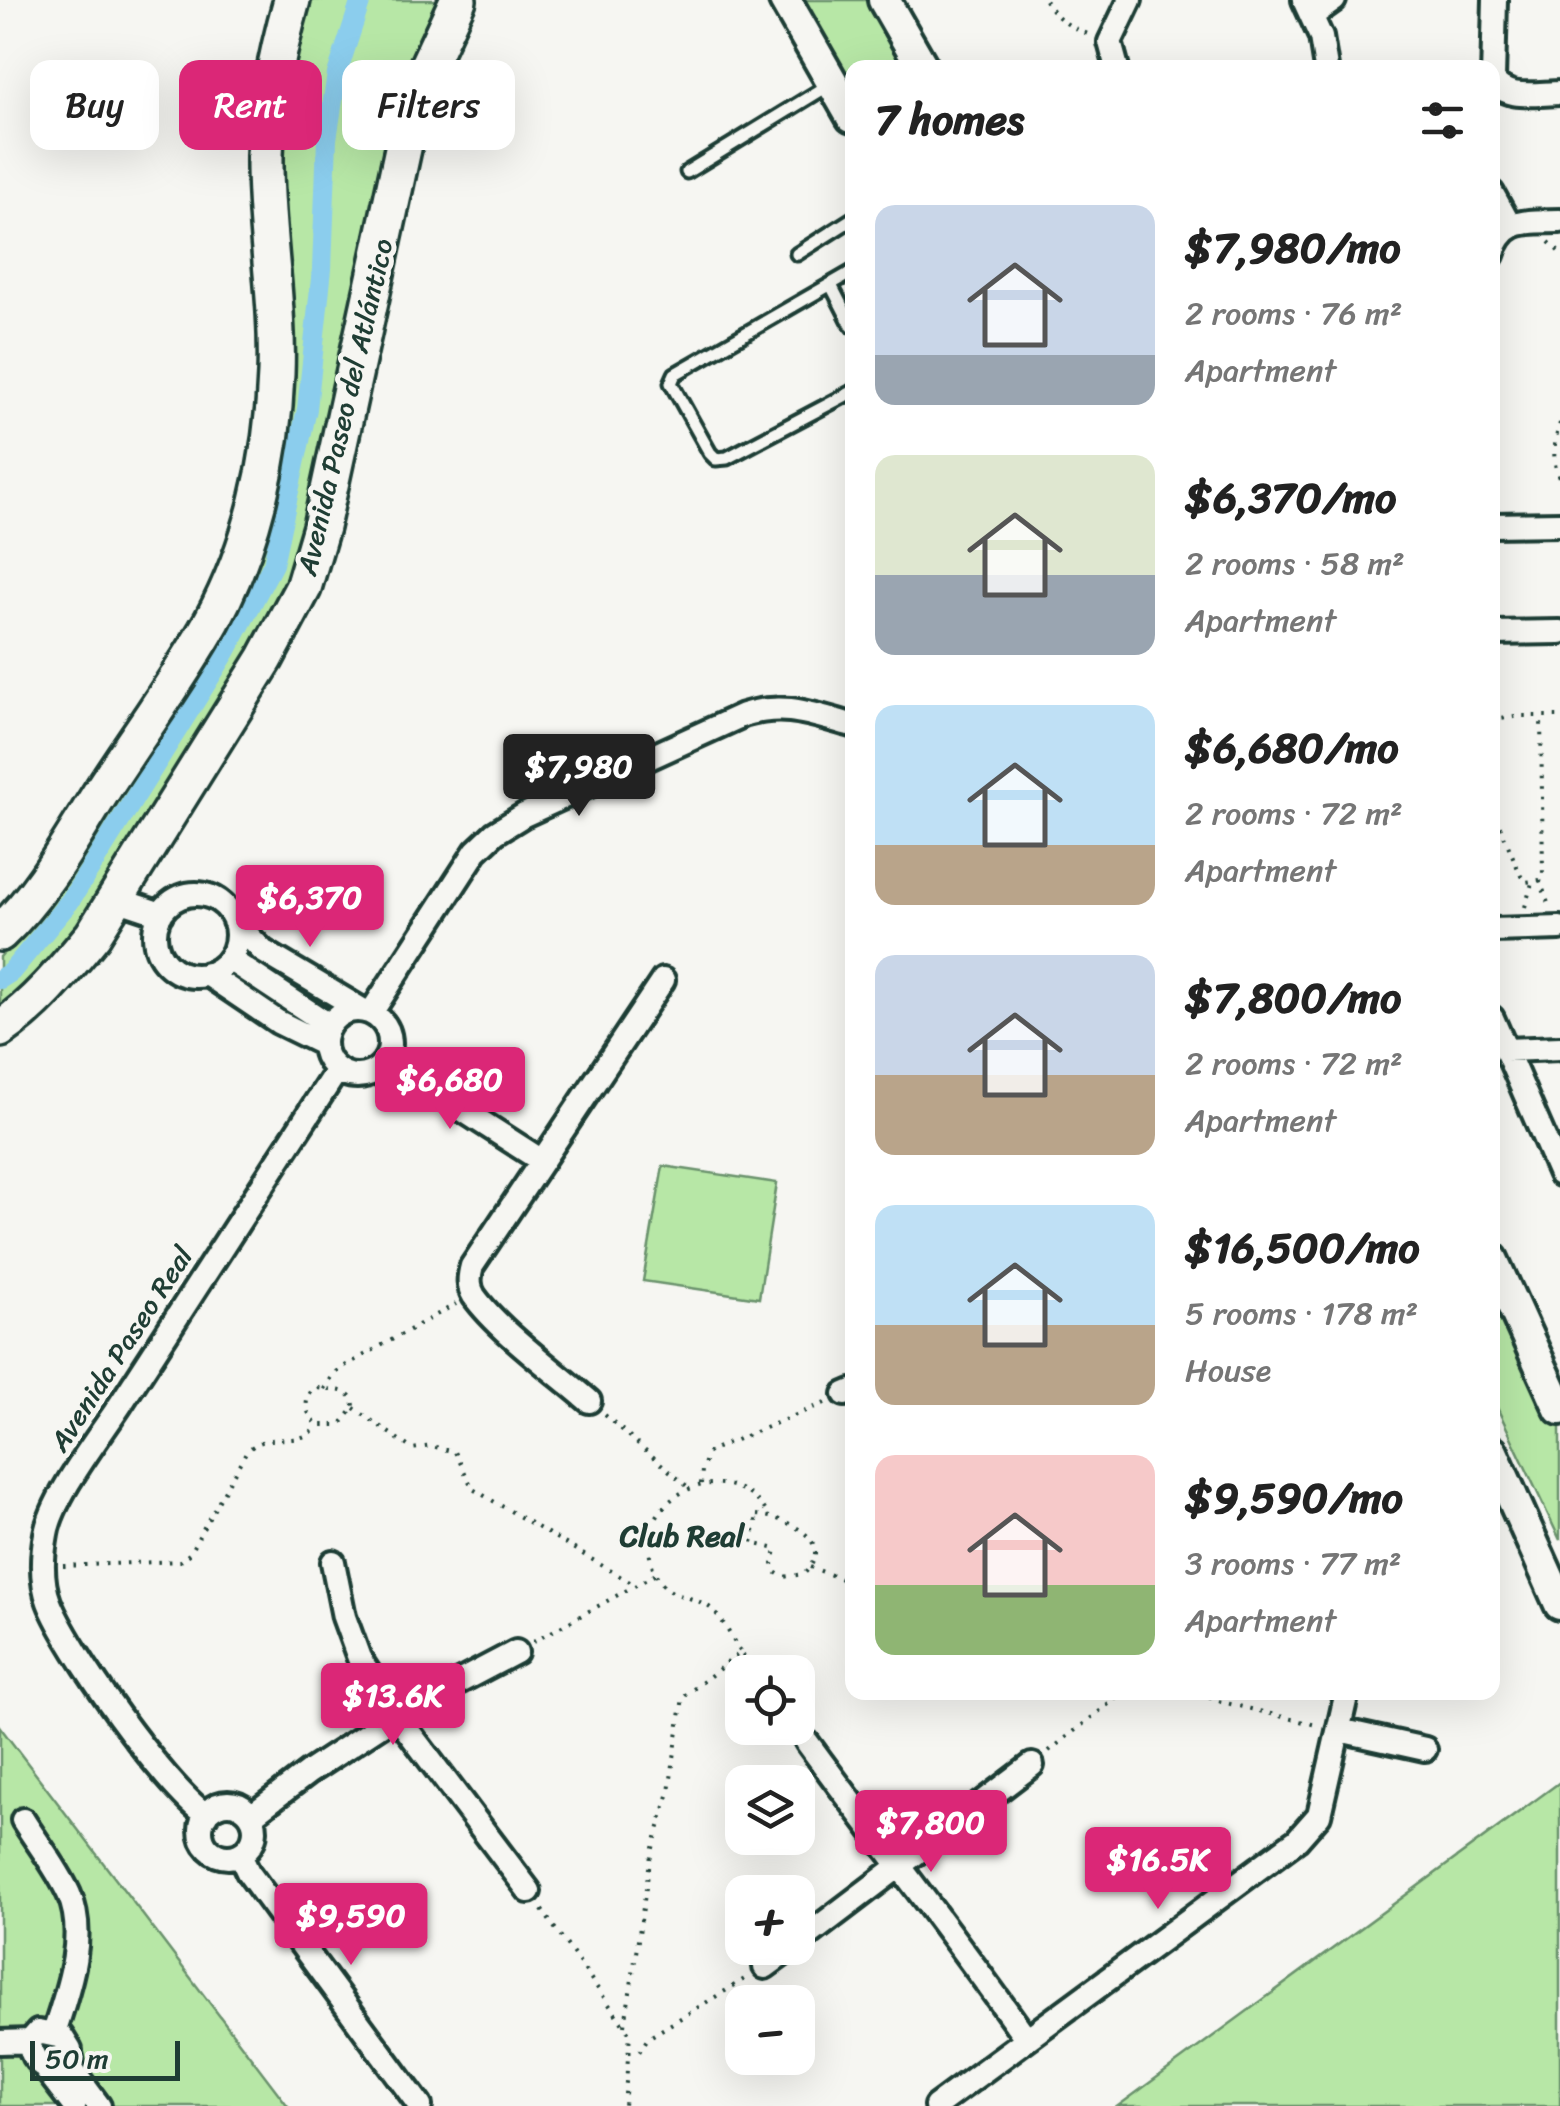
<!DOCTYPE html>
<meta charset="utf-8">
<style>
body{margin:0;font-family:Sriracha,sans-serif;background:#f6f6f6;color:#222;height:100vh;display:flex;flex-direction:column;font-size:38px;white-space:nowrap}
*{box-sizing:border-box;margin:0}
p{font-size:32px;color:#767676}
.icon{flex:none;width:55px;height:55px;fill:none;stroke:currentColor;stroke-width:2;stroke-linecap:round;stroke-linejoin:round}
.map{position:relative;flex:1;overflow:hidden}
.details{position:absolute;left:845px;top:60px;width:655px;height:1640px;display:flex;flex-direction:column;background:#fff;border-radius:20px;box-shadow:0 10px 40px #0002}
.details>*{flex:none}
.banner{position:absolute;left:30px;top:60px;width:665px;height:90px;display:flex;gap:20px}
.fabs{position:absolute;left:725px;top:1655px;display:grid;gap:20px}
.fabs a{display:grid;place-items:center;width:90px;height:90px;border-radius:20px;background:#fff;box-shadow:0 10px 40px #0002;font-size:50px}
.scale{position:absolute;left:30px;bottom:25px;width:150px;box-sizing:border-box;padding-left:10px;border:5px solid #1f3d34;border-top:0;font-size:28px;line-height:35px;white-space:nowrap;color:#1f3d34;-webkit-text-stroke:8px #f6f6f2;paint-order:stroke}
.price{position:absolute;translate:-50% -85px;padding:0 22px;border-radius:10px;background:#db2777;color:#fff;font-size:32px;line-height:65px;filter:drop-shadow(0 2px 5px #0008)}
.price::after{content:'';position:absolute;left:50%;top:60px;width:30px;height:22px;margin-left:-15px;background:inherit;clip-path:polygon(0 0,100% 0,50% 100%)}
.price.on{background:#222;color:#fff}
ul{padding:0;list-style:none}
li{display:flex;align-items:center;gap:30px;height:250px;padding:0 30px}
li span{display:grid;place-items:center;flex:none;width:280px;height:200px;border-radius:20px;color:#555}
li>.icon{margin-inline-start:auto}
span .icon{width:120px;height:120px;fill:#fffc;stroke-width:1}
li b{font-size:42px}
h2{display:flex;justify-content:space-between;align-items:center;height:120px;padding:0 30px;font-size:42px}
.tag{padding:0 35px;border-radius:20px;background:#fff;box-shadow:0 10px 40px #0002;font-size:35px;line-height:90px}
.tag.on{background:#db2777;color:#fff}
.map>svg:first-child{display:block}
.green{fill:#b7e7a6;stroke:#6b926d;stroke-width:2.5}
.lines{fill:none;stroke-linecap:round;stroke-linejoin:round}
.canal{stroke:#8bcded;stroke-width:20}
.service-casing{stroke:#1f3d34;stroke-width:19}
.minor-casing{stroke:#1f3d34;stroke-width:30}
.secondary-casing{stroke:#1f3d34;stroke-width:38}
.primary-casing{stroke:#1f3d34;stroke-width:42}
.path{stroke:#1f3d34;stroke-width:4;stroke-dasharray:2.5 8;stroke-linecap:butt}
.service{stroke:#f6f6f2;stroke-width:11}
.minor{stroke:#f6f6f2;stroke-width:22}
.secondary{stroke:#f6f6f2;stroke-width:30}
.primary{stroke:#f6f6f2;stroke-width:35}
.labels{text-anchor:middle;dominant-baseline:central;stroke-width:10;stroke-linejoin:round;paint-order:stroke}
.street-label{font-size:28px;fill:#1f3d34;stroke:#f6f6f2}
.neighbourhood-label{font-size:30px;font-weight:bold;fill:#1f3d34;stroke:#f6f6f2}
</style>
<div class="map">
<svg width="1560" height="2106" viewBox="0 0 1560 2106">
<rect width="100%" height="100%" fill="#f6f6f2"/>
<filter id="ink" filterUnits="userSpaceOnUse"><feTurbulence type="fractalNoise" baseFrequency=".01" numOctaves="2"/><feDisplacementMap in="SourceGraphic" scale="20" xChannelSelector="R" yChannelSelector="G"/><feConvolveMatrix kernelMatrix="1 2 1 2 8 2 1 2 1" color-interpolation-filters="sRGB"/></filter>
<g filter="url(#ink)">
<path class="green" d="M297 0H438L417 41 388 125 311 515 270 629 71 941 0 1007V957L30 922 254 531 270 126Z
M802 0H868L907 67 852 68V88Z
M663 1166 777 1183 759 1298 643 1281Z
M1492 1271 1560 1413V1540L1493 1399Z
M0 1727 288 2106H0Z
M1560 1782V2106H1118Z"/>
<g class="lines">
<path class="canal" d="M0 979 11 972 70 901 226 652 273 564 307 409 322 269 327 139 337 74 361 0"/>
<defs>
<path id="service" d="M687 172 829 85
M797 254 852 219
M852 272 675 374 671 383 710 453 716 459 727 458 852 392
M831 285 852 326"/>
<path id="minor" d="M1304 0 1321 37 1326 68
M1495 0 1493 79C1505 101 1537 93 1560 93
M1313 15 1334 0
M1117 68 1110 42 1130 0
M1492 193 1510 226
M1492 255C1504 217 1526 222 1560 221
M1492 525 1560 524
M1492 633 1560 632
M155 935a41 41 0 1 1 82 0a41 41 0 1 1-82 0Z
M116 899 161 914
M234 921 263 951 362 1010
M1492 930 1560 928
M229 959 329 1025
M207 974 278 1022 323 1044
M324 1043a33 33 0 1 1 66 0a33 33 0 1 1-66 0Z
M371 1013 476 851 495 833 524 815 743 715C785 702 811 714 852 725
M1492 1018 1560 1174
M1506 1050 1560 1048
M385 1060 542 1161
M845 1394 852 1391
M589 1401C557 1373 498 1330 474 1296 468 1286 469 1277 472 1266L663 980
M333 1562 344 1617 359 1658 396 1715 529 1891
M1339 1730 1425 1749
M807 1742C879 1841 955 1937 1026 2038
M201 1830a27 27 0 1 1 54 0a27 27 0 1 1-54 0Z
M206 1815C165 1787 67 1649 49 1602 41 1581 42 1556 46 1534 52 1497 100 1436 122 1402 193 1291 266 1181 337 1070
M251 1816 309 1772 396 1715 516 1652
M23 1820C38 1844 57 1868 69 1894 88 1937 67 1992 54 2033
M240 1855 248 1872 420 2106
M798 1943 1032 1765
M765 1967 791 1948
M38 2032 62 2037 70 2050 68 2065 54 2071C39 2065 30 2058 30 2041Z
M0 2042 30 2041
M71 2057 73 2071 99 2106
M44 2067 74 2106
M936 2106 1297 1840 1319 1815 1347 1692"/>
<path id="secondary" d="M785 0 852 117
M884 0 923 68
M1492 1259 1560 1409
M1492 1452 1560 1604"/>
<path id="primary" d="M0 933C43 893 73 836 105 786 140 732 180 678 212 621 252 547 273 458 276 374 279 300 264 229 265 156 266 103 278 50 292 0
M0 1029C37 1004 65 969 93 935L265 659 303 588 321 527 404 144 423 76 458 0"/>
</defs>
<use href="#service" class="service-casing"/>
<use href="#minor" class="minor-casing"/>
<use href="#secondary" class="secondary-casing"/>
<use href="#primary" class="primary-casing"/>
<path class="path" d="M1045 0C1056 19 1071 28 1091 35
M1549 242 1560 253
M1560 423C1554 441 1551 462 1560 479
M1492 720 1523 716H1560
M1492 807 1521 876 1526 882 1540 880 1543 876 1541 716
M1540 880 1550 909
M1525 907 1532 883
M318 1388C334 1391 354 1387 354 1408L340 1425H318C307 1415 302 1404 312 1390Z
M324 1389 334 1374 343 1367 456 1304
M354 1408 412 1449 432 1446 455 1452 473 1489 635 1585
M605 1415 688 1487
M701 1484 702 1470 709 1451 825 1403
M757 1515C785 1517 838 1540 804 1574L783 1577 775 1572 773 1564 776 1549 752 1543Z
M63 1566 180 1561 189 1554 246 1452C271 1427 298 1452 318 1425
M810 1567 852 1583
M533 1642 656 1574
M740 1651C731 1638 722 1616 709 1607 687 1592 667 1601 654 1570 625 1498 730 1448 769 1516
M1200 1692 1214 1700 1320 1726
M1049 1751 1124 1692
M542 1910 630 2034 624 2106
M625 2025 651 1855 669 1792 683 1697 741 1652 756 1672
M629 2052H639L648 2038 748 1977"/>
<use href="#service" class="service"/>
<use href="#minor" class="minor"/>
<use href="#secondary" class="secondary"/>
<use href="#primary" class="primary"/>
</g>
</g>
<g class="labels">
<g class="street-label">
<text transform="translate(345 407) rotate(-77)">Avenida Paseo del Atlántico</text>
<text transform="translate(121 1349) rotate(-57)">Avenida Paseo Real</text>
</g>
<g class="neighbourhood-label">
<text x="682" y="1536">Club Real</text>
</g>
</g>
</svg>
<div class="fabs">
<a><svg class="icon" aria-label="locate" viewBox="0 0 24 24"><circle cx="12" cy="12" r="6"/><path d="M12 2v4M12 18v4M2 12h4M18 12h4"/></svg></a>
<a><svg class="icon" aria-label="layers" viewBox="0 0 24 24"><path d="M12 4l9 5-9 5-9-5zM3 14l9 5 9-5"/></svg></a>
<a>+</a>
<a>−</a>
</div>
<div class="scale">50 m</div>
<b class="price on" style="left:579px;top:819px">$7,980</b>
<b class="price" style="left:310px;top:950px">$6,370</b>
<b class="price" style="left:450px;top:1132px">$6,680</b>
<b class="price" style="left:393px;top:1748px">$13.6K</b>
<b class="price" style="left:931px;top:1875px">$7,800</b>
<b class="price" style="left:1158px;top:1912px">$16.5K</b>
<b class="price" style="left:351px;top:1968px">$9,590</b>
<div class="banner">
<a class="tag">Buy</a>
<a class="tag on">Rent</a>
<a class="tag">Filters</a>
</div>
<section class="details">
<h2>7 homes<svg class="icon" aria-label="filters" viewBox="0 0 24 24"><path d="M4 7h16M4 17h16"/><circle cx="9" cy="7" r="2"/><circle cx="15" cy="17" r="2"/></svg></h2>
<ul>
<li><span style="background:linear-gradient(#c9d6e8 75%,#9aa5b1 0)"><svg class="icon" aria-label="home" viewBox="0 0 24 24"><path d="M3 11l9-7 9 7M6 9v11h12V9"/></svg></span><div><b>$7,980/mo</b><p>2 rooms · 76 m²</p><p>Apartment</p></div></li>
<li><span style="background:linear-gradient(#dfe7d0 60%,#9aa5b1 0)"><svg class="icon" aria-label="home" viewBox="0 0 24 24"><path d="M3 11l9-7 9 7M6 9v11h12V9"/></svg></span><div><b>$6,370/mo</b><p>2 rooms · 58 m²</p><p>Apartment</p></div></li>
<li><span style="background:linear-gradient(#bfe0f5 70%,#b9a48a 0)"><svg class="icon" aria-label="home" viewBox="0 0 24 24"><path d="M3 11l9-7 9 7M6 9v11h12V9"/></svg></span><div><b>$6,680/mo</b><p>2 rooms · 72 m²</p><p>Apartment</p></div></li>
<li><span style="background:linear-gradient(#c9d6e8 60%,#b9a48a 0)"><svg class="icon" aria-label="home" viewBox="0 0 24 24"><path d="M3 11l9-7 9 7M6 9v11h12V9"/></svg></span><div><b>$7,800/mo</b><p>2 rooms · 72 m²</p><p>Apartment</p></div></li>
<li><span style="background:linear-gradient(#bfe0f5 60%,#b9a48a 0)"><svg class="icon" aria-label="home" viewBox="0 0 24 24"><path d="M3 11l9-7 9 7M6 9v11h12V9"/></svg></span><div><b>$16,500/mo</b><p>5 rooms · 178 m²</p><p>House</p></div></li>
<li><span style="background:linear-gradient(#f6c9c9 65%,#8fb573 0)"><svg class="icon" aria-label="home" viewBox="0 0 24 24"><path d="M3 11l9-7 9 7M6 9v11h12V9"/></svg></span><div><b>$9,590/mo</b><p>3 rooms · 77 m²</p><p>Apartment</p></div></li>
</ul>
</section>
</div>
